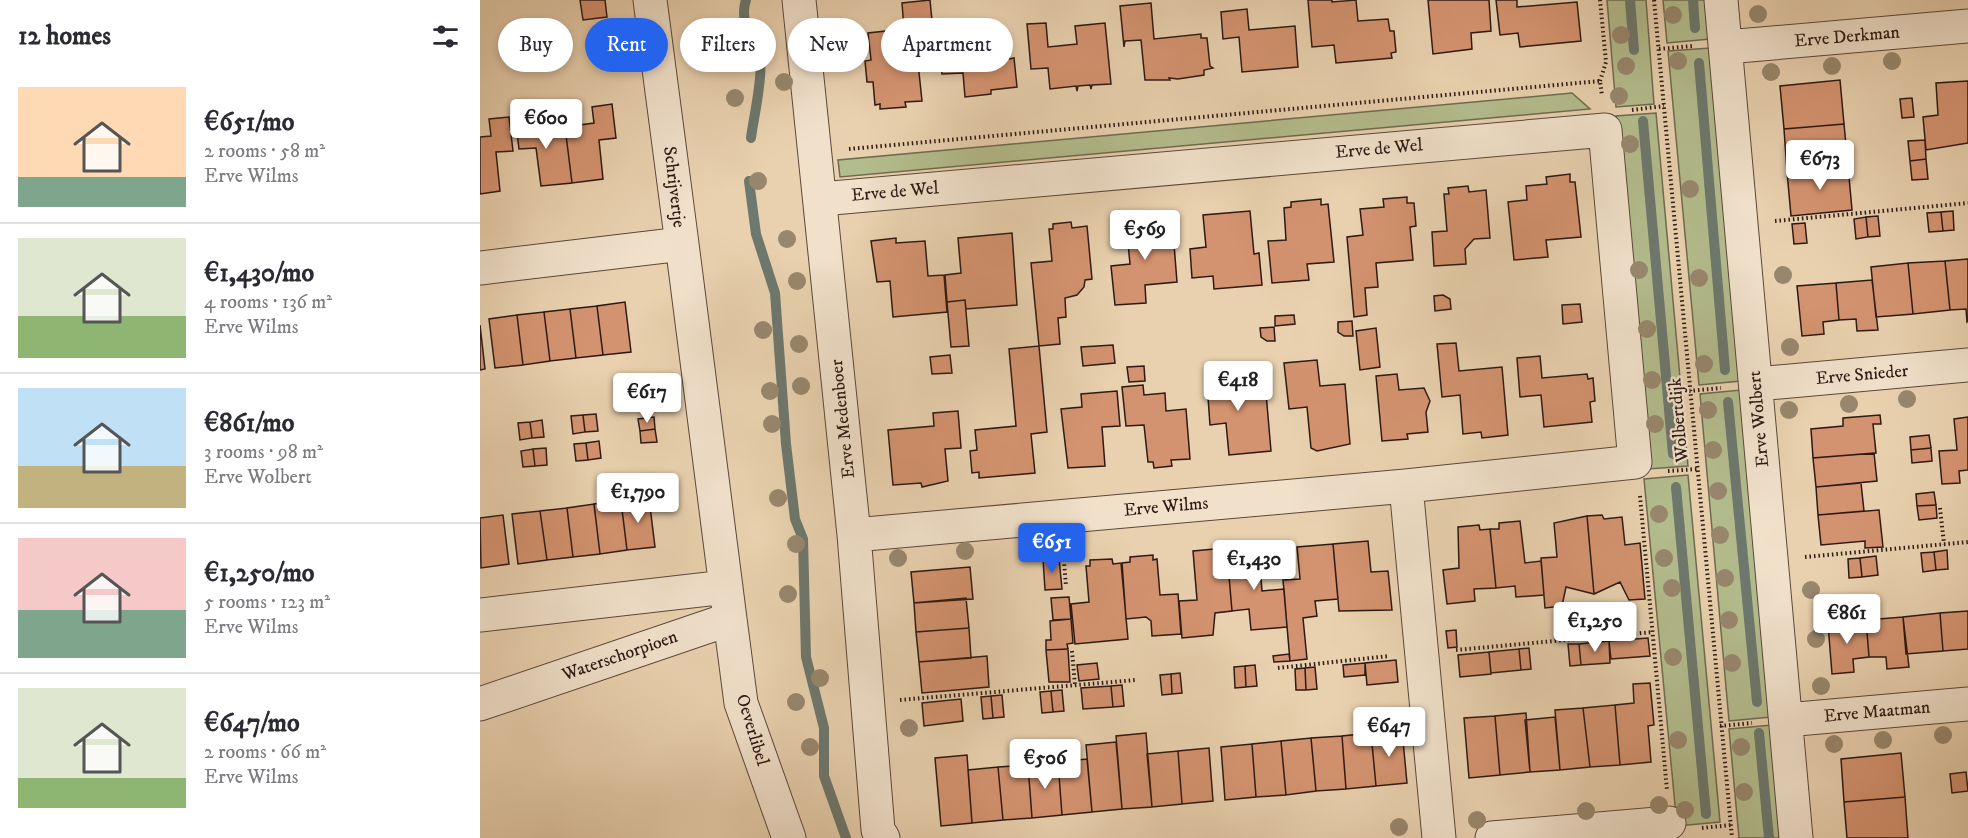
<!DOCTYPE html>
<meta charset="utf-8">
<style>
body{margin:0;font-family:"IM FELL DW Pica",serif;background:#f7f7f7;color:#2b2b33;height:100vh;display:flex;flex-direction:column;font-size:22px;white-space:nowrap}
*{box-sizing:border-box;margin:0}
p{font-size:20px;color:#7c7c81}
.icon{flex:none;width:33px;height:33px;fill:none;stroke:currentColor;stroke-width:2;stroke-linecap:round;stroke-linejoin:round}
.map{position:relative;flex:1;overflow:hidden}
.details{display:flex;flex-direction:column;background:#fff;width:480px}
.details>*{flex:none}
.guide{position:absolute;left:18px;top:18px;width:570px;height:54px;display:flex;gap:12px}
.price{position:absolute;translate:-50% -51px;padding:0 14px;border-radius:6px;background:#fff;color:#222;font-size:20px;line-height:39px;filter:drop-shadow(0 2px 3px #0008)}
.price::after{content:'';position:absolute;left:50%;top:36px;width:18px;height:14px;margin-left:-9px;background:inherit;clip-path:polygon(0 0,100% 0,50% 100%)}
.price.selected{background:#2563eb;color:#fff}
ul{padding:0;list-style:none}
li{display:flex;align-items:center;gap:18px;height:150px;padding:0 18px}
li+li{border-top:2px solid #e1e1e2}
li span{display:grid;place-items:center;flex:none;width:168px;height:120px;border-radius:0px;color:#555}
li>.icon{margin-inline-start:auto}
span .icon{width:72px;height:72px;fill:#fffc;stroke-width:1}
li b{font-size:26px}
h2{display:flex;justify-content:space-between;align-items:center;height:72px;padding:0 18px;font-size:26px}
.tag{padding:0 21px;border-radius:27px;background:#fff;box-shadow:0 3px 9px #0003;font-size:21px;line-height:54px}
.tag.selected{background:#2563eb;color:#fff}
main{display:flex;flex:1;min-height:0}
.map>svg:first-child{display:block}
.green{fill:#b3bc8d;stroke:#706a50;stroke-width:1.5}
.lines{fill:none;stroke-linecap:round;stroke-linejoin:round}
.stream{stroke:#6d786e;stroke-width:10}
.building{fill:#d49370;stroke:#2d1912;stroke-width:1.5}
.minor-casing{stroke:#5c4739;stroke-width:35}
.path{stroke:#2d1912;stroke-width:4;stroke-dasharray:1.5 3;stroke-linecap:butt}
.minor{stroke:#f1e1cb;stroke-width:33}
.tree{fill:#98876d}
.labels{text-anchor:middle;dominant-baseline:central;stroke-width:4.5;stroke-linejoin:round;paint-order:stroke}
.street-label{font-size:18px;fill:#2d1912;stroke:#f1e1cb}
</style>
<main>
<section class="details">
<h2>12 homes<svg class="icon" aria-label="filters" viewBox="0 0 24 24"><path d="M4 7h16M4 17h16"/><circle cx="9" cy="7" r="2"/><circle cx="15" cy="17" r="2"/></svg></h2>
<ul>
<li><span style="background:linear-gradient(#ffd9b3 75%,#7fa58c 0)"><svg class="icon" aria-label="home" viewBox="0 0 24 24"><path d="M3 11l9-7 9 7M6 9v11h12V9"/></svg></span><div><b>€651/mo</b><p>2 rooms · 58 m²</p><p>Erve Wilms</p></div></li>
<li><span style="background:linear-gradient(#dfe7d0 65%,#8fb573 0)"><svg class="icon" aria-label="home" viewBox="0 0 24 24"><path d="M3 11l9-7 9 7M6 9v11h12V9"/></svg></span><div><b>€1,430/mo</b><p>4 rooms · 136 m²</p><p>Erve Wilms</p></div></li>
<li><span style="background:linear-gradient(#bfe0f5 65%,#c2b280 0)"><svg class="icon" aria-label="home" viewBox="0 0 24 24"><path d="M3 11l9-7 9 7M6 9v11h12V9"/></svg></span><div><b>€861/mo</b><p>3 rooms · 98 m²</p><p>Erve Wolbert</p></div></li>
<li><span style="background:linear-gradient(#f6c9c9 60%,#7fa58c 0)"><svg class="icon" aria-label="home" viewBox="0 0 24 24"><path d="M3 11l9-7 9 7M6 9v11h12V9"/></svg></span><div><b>€1,250/mo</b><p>5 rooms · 123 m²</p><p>Erve Wilms</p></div></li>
<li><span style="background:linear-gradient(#dfe7d0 75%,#8fb573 0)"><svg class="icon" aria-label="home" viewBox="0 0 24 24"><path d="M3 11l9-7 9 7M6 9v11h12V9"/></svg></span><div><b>€647/mo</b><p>2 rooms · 66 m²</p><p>Erve Wilms</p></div></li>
</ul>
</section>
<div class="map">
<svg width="1488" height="838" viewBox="0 0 1488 838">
<rect width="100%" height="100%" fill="#e9d1af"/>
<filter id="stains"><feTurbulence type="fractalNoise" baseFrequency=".00333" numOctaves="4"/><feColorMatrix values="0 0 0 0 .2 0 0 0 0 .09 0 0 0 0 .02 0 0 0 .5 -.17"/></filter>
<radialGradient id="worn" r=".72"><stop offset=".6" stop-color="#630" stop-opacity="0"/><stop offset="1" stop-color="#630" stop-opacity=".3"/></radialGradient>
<path class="green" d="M1127 0H1166L1174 104 1136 107Z
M1183 0H1226L1230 39 1187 43Z
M1230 48 1261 381 1219 385 1188 51Z
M1092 93 1110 109 360 177 358 160Z
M1176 113 1208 466 1168 469 1136 116Z
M1261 390 1291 717 1249 721 1220 394Z
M1208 475 1240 822 1197 826 1164 479Z
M1292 725 1302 838H1259L1249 729Z"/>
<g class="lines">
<path class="stream" d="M266 0C258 24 276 41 280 63 283 77 273 121 271 138
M1150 0 1154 50
M1213 0 1215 28
M1219 63 1245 370
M1163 121 1193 454
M269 181 276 234 295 293 306 444 315 519 323 539 326 657 344 728V776L366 838
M1248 402 1277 702
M1196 487 1226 814
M1279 733 1289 838"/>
</g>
<path class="building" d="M100 0H125L127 17 103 20Z
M450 0 456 62 438 63 442 101 425 102 426 107 400 109V104L395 105 393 82H387L385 61 391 60 388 33 424 29 422 3Z
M828 0H852V2L876 0 878 21 908 19 910 31H914L916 52 911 53 912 58 856 63 854 45 832 47Z
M948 0H1009L1011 31 991 33 992 49 953 54Z
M1016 0H1037V7L1097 2 1101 41 1040 47 1038 33 1020 35Z
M671 3 674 39 721 34V38H727L730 66 733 68 724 70V75L698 79 689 78 690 80H665L661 40 645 41 644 47 640 6Z
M767 9 769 30 815 26 818 67 762 72 759 37 743 39 741 12Z
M566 23 568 47 597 44 595 26 625 23 631 84 612 85 611 89 610 85 598 86 597 91 596 86 570 89 568 68 551 69 547 24Z
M508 25 509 36 527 35 529 59 534 58 537 87 511 90V94L485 97 483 73 462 74 459 39 475 38 474 29Z
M1360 80 1364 124 1304 129 1300 86Z
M1488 81V143L1446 150 1443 117 1458 115 1456 83Z
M1432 98 1434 117 1422 118 1420 99Z
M132 104 136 138 119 140 123 179 92 183 85 127 114 123 112 107Z
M54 114 56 130 85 127 92 183 61 186 56 148 39 149 35 116Z
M29 117 33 151 16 152 20 191 0 194V137L11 136 9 119Z
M1364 124 1368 166 1307 172 1304 129Z
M1445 140 1446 159 1430 161 1428 141Z
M1446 159 1448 179 1432 180 1430 161Z
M1368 166 1372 210 1311 216 1307 172Z
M1090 174V182H1095L1101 237 1066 240 1068 257 1034 260 1028 202 1047 200 1046 186 1067 184 1066 177Z
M988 186 989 192 1006 190 1010 238 994 239 985 249 986 264 954 266 952 232 967 231 964 194H969L968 188Z
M927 197V203H934L936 226 930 227 933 260 896 263 898 287 885 288 887 315 874 317 867 237 883 235 880 209 904 207 903 199Z
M841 199V205L848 204 854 262 827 264 829 280 792 283 788 241 806 240 804 208 811 207V202Z
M770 211 774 254 779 253 782 285 734 289 733 276 712 278 710 249 726 247 723 215Z
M1473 211 1474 230 1463 231 1461 212Z
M1461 212 1463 231 1449 232 1447 213Z
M1398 216 1400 236 1388 237 1386 217Z
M1386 217 1388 237 1376 239 1374 219Z
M692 219 697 282 665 285 666 303 635 305 631 266 650 264 646 222Z
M591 222 592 228 607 226 612 279 605 280 604 287 597 295 585 298 586 317 578 318 580 344 559 346 551 263 572 261 569 229H573V224Z
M1325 223 1327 243 1314 244 1312 224Z
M532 233 537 305 486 309 485 300 467 302 465 275 481 273 478 238Z
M416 238V243L445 241 448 276 464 275 467 312 413 317 410 281 397 282 391 241Z
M1488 259V321L1487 322 1486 309 1470 310 1465 261Z
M1465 261 1470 310 1433 314 1428 263Z
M1428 263 1433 314 1396 317 1391 267Z
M1392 280 1398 330 1377 331 1376 319 1359 320 1356 283Z
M1356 283 1359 320 1343 322 1344 334 1322 336 1317 286Z
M963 295 970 299 971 309 955 311 954 296Z
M485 300 489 346 471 347 467 302Z
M145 302 151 352 123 355 117 306Z
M1100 304 1102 322 1083 324 1082 305Z
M117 306 123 355 96 358 90 309Z
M90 309 96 358 70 361 64 312Z
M64 312 70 361 43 365 37 315Z
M37 315 43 365 15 368 9 319Z
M814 315 815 324 795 326V316Z
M872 321 873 336H864L858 332V322Z
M0 325 5 369 0 370Z
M794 327 795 341H787L781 337 780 328Z
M896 328 900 367 880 370 876 331Z
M976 343 979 371 1022 367 1028 435 1002 438 1001 432 983 434 980 395 962 397 957 344Z
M633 345 635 363 603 366 601 347Z
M559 346 567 432 551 434 555 473 499 478V472L492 473 490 451 497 450 495 430 536 426 529 349Z
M470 355 472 373 452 374 450 357Z
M1060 356 1062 378 1107 374 1108 379 1113 378 1115 401 1110 402 1112 422 1064 427 1061 395 1040 397 1037 358Z
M837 360 840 386 865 384 870 444 837 451 831 448 827 407 809 409 804 363Z
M664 366 665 381 649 382 647 367Z
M757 366 759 387H768L772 395 786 393 791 451 749 455 746 423 730 425 726 369Z
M917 374 919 390 944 388 950 401 946 412 948 432 927 434 928 439 902 441 896 376Z
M663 385 664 395 685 393 686 411 706 409 710 459 691 460 692 466 674 468 673 462H668L664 425 646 426 642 387Z
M637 391 640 426 622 427 625 466 588 468 581 409 602 407 601 394Z
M478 411 481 448 465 449 468 481 442 487 441 483 413 485 408 430 454 426 453 413Z
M116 414 118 431 105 432 103 415Z
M103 415 105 432 93 434 91 416Z
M1400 415 1401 424H1393L1396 453 1333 458 1331 429 1363 426V418Z
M174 417 175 429 160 431 158 419Z
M1488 417V470L1479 471 1480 483 1462 484 1459 451 1477 450 1474 419Z
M62 420 64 437 52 438 50 422Z
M50 422 52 438 40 440 38 423Z
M175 429 177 442 161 443 160 431Z
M1449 435 1451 448 1431 450 1430 437Z
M119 441 121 458 108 460 106 443Z
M106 443 108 460 96 461 94 444Z
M66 448 67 465 55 466 53 449Z
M1451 448 1452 461 1432 463 1431 450Z
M53 449 55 466 43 467 41 451Z
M1394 453 1397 481 1336 487 1333 458Z
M1381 483 1384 511 1338 515 1336 487Z
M1454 492 1456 505 1437 506 1436 494Z
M169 498 175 547 147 550 141 501Z
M141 501 147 550 120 554 114 504Z
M114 504 120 554 93 557 87 508Z
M1456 505 1457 518 1439 520 1437 506Z
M87 508 93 557 67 560 60 511Z
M1399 510 1403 547 1385 548V541L1341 545 1338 515Z
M60 511 67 560 38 564 32 514Z
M23 515 29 564 1 568 0 518Z
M1122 515 1124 519 1142 517 1145 545 1160 543 1165 599 1149 600 1140 582 1114 594 1107 516Z
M1107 516 1114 594 1086 587 1082 606 1065 608 1061 558 1077 557 1074 523Z
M1040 521 1045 563 1061 561 1064 595 1036 597 1035 586 1016 588 1010 529H1019V523Z
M999 525 1000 530 1010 529 1016 588 994 589 995 601 967 604 963 570 979 568 978 527Z
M888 541 891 572 908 571 912 610 859 611 853 544Z
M853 544 858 599 835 601 837 616 823 618 827 659 810 661 803 580 820 579 817 547Z
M778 545 782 591 804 589 807 627 771 630 769 609 752 611 747 553 758 552 757 547Z
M734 549V554L747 553 752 611 735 613 733 635 702 638 699 601 717 600 713 551Z
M1467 550 1468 569 1456 570 1454 552Z
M1454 552 1456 570 1443 572 1441 553Z
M673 555V560L677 559 680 595 698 594 701 634 672 636 671 621 666 617 646 619 642 563 650 562V557Z
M1396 556 1398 575 1382 577 1380 558Z
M579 558 582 589 565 590 563 559Z
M1380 558 1382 577 1369 578 1368 559Z
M632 559 633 564 641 563 648 639 595 644 591 604 609 602 606 566H610V560Z
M490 567 493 599 434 603 431 572Z
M589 597 591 619 573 620 571 598Z
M486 598 489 628 436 632 434 603Z
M1488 611V649L1463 651 1460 613Z
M1460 613 1463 651 1426 654 1423 617Z
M1423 617 1429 667 1407 669 1406 657H1389L1386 620Z
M591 619 593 643 587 644 588 649 566 650V640H571L570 621Z
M1386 620 1389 657 1373 659 1374 672 1352 674 1348 624Z
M489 628 491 658 439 662 436 632Z
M976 630 977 647 968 648 966 631Z
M1168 638 1170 656 1131 659 1129 641Z
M1129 641 1130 663 1101 665 1099 644Z
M1088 644H1099L1101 665 1090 666Z
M1049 648 1051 669 1041 670 1039 649Z
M588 649 590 682H569L566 650Z
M1039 649 1041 670 1011 673 1009 652Z
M1009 652 1011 674 980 677 978 655Z
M809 654 810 661 794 662 793 656Z
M507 656 509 687 442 693 439 662Z
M916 660 918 682 887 685 885 663Z
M617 663 619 679 599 681 597 665Z
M885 663V675L864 677 863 665Z
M775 665 777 686 766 687 765 666Z
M765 666 766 687 755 688 754 667Z
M835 667 837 689 826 690 825 668Z
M825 668 826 690H816L815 669Z
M700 673 702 693 692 694 691 674Z
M691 674 692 694 682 695 680 675Z
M1170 683 1174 725 1168 726 1171 762 1140 765 1135 705 1154 703 1153 684Z
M642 685 644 706 633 707 631 686Z
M631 686 633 707 603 709 601 688Z
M582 690 584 711 573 712 571 691Z
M571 691 573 712 562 713 560 692Z
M522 695 524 717 513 718 511 696Z
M511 696 513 718 503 719 501 697Z
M481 699 483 721 444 726 442 703Z
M1135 705 1140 765 1110 767 1103 708Z
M1103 708 1110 767 1080 770 1075 710Z
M1046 713 1050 772 1020 775 1015 716Z
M1015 716 1020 775 989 778 984 718Z
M1075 717 1080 770 1050 772 1045 720Z
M922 730 927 783 896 786 891 733Z
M666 733 672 807 642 809 636 736Z
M891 733 896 786 866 789 862 736Z
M862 736 866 789 836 791 831 738Z
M831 738 836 791 806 795 801 741Z
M801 741 806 795 776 797 772 744Z
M636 742 642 809 612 812 606 745Z
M772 744 776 797 745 800 741 747Z
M729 748 733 801 702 804 698 751Z
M698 751 702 804 672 807 667 754Z
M1421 753 1425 797 1364 802 1361 759Z
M487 755 492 823 461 826 455 758Z
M607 759 612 812 582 815 578 762Z
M578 762 582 815 552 818 548 765Z
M548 765 552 818 523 820 518 767Z
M518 767 523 820 492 823 488 770Z
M1486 772 1488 791 1472 793 1470 774Z
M1425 797 1428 838H1367L1364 802Z"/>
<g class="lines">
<defs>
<path id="minor" d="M319 0 374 535 398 830 403 838
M1241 0 1316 838
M1246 47 1488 26
M341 199 1125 130 1155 462 926 486 374 535
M0 268 202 244 170 0
M1277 384 1488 365
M926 486 959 838
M0 615 246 587
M250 619 261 703 309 838
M0 704 250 619 202 244
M1306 720 1488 704
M1012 838 1189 823"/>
</defs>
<use href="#minor" class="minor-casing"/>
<path class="path" d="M1174 0 1252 838
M1179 49 1212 46
M1120 81 1126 62 1120 0
M1152 110 1184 106
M369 149 1120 81 1122 96
M1295 221 1488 203
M1209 391 1241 388
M1188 471 1217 469
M1160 496 1187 790
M1460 508 1464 544
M583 551 586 586
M1325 557 1488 542
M976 650 1173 632
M592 651 595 685
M798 668 909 656
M420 700 656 680
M1240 726 1272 723
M1222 828 1251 825"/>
<use href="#minor" class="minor"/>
</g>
<g class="tree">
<circle cx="1278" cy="14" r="9"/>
<circle cx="1193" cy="15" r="9"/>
<circle cx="1141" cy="35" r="9"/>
<circle cx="252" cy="47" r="9"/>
<circle cx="1198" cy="61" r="9"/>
<circle cx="1412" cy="61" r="9"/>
<circle cx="1146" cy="66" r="9"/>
<circle cx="1352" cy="66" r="9"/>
<circle cx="1291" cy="72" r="9"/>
<circle cx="304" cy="82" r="9"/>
<circle cx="1139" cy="96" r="9"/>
<circle cx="255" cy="98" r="9"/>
<circle cx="1150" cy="144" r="9"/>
<circle cx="278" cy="181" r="9"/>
<circle cx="1210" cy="189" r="9"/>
<circle cx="307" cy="239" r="9"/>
<circle cx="1159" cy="270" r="9"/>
<circle cx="1303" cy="275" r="9"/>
<circle cx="1219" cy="278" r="9"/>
<circle cx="317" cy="281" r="9"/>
<circle cx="1167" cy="329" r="9"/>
<circle cx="283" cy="330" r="9"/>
<circle cx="319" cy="344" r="9"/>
<circle cx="1310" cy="347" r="9"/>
<circle cx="1224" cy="364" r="9"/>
<circle cx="1172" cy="380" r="9"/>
<circle cx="321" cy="386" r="9"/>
<circle cx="290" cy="391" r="9"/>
<circle cx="1427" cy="399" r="9"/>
<circle cx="1369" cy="404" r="9"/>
<circle cx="1228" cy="410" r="9"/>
<circle cx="1309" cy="410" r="9"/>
<circle cx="292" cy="424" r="9"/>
<circle cx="1175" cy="424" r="9"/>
<circle cx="1233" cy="450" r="9"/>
<circle cx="1238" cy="491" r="9"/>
<circle cx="298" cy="498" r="9"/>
<circle cx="1179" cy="514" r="9"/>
<circle cx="1240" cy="535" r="9"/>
<circle cx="316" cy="544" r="9"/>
<circle cx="553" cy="545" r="9"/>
<circle cx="485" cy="551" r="9"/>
<circle cx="418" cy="558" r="9"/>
<circle cx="1184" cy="558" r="9"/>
<circle cx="1245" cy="578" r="9"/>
<circle cx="1192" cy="588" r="9"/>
<circle cx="1331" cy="590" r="9"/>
<circle cx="308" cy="594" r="9"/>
<circle cx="1249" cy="620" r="9"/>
<circle cx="1336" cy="639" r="9"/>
<circle cx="1193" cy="657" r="9"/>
<circle cx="1252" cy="663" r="9"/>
<circle cx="340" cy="678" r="9"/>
<circle cx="1341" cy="686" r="9"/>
<circle cx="316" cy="702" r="9"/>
<circle cx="429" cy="728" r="9"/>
<circle cx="931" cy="731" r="9"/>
<circle cx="1463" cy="735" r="9"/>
<circle cx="1198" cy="740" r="9"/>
<circle cx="1403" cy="740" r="9"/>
<circle cx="1354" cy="744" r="9"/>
<circle cx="330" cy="747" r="9"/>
<circle cx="1261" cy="747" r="9"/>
<circle cx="1264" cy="792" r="9"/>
<circle cx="1179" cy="805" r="9"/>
<circle cx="1205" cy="810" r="9"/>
<circle cx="1106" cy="811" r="9"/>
<circle cx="997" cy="820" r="9"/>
<circle cx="919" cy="827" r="9"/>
</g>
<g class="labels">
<g class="street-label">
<text transform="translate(1367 37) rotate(-5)">Erve Derkman</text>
<text transform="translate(899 149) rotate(-5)">Erve de Wel</text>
<text transform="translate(194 187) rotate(83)">Schrijvertje</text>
<text transform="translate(415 192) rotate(-5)">Erve de Wel</text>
<text transform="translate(1382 375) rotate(-5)">Erve Snieder</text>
<text transform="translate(363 419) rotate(-96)">Erve Medenboer</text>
<text transform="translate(1279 419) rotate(-95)">Erve Wolbert</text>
<text transform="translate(1199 420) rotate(-95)">Wolbertdijk</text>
<text transform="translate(686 507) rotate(-5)">Erve Wilms</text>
<text transform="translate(140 656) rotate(-19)">Waterschorpioen</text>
<text transform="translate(1397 712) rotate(-5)">Erve Maatman</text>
<text transform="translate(272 730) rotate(73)">Oeverlibel</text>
</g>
</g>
<rect width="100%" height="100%" filter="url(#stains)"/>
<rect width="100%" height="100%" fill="url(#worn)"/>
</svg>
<b class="price" style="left:66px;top:150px">€600</b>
<b class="price" style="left:1340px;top:191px">€673</b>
<b class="price" style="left:665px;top:261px">€569</b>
<b class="price" style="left:758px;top:412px">€418</b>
<b class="price" style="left:167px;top:424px">€617</b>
<b class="price" style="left:158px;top:524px">€1,790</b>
<b class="price selected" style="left:572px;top:574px">€651</b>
<b class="price" style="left:774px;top:591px">€1,430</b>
<b class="price" style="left:1367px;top:645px">€861</b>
<b class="price" style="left:1115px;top:653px">€1,250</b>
<b class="price" style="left:909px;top:758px">€647</b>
<b class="price" style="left:565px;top:790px">€506</b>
<div class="guide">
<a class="tag">Buy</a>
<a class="tag selected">Rent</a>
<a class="tag">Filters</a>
<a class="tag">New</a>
<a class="tag">Apartment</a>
</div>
</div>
</main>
